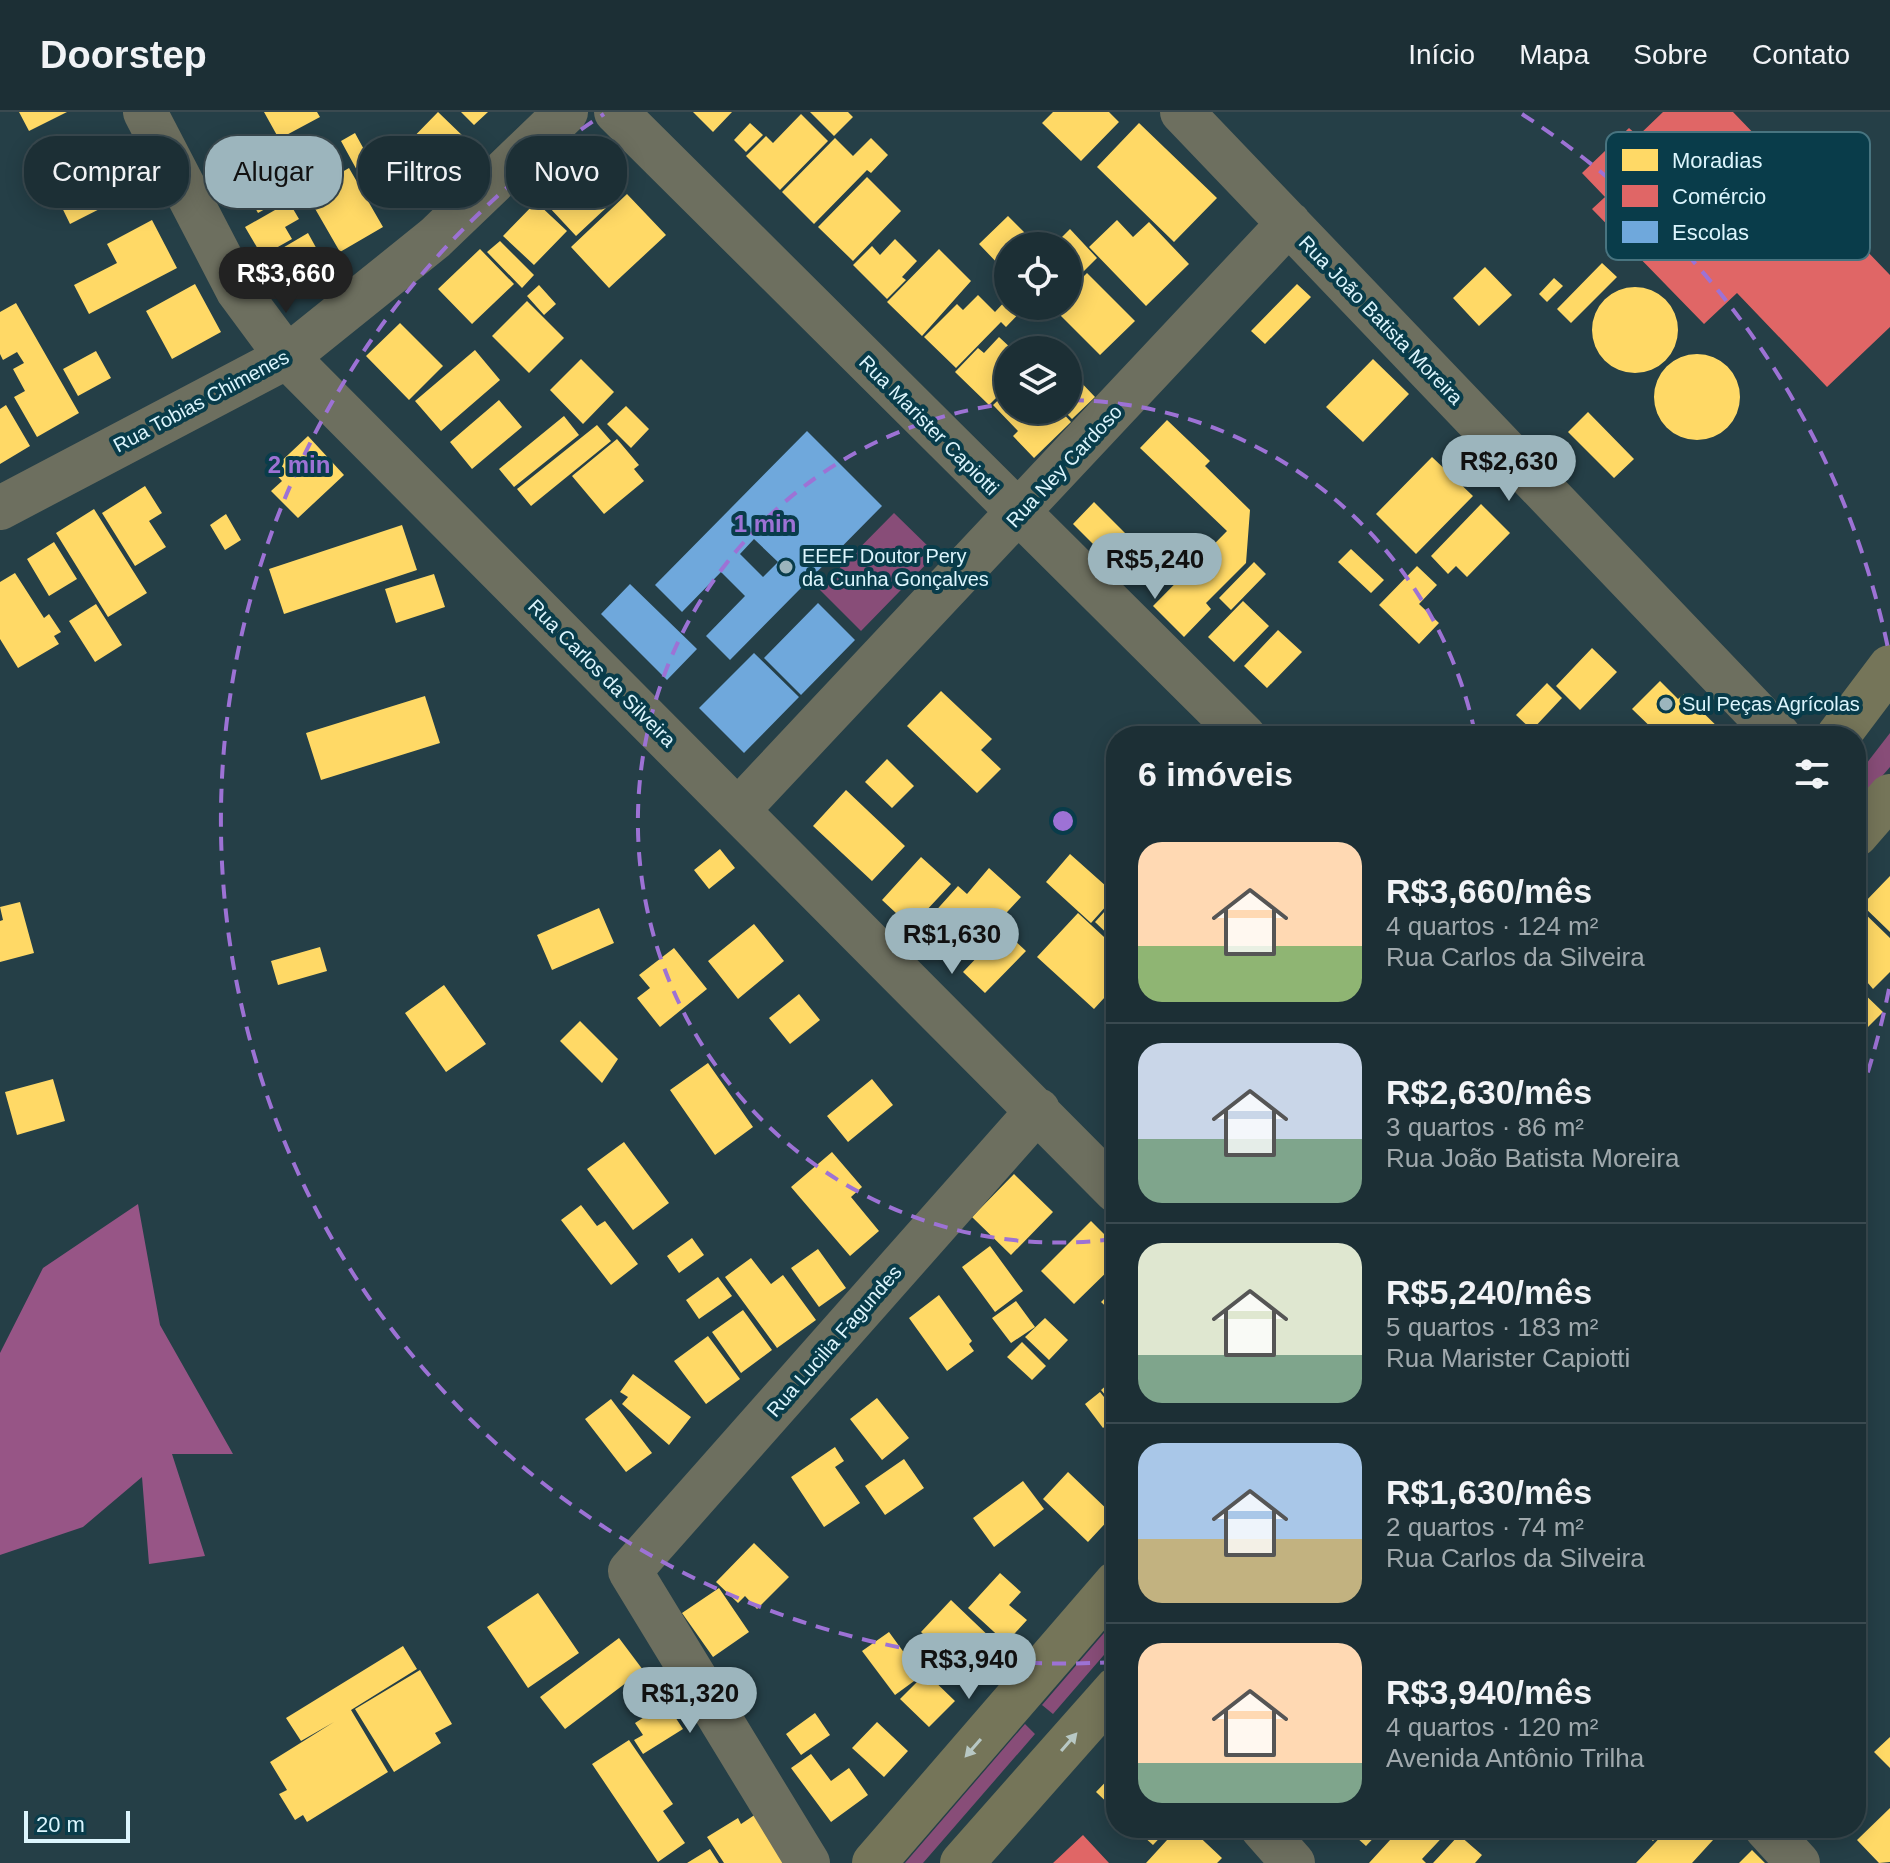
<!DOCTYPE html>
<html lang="pt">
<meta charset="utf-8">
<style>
body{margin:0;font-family:Helvetica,sans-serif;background:#25373d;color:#f1f3f6;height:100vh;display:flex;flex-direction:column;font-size:30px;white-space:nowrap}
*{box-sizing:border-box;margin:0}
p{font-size:26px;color:#a0a9ad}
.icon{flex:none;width:44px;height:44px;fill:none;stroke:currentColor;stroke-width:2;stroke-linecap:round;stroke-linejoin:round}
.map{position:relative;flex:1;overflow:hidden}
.sheet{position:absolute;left:1106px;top:614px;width:760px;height:1112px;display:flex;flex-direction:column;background:#1c2f35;border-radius:32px;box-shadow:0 4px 20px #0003,0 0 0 2px #3a4a50}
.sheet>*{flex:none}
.guide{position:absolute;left:24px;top:24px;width:760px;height:72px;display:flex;gap:16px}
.buttons{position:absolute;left:994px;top:120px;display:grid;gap:16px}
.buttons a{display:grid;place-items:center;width:88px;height:88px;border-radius:50%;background:#1c2f35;box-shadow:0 4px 20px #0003,0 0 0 2px #3a4a50;font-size:40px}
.scale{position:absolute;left:24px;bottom:20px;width:106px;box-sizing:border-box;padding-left:8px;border:4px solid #dcf5fd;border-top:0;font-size:22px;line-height:28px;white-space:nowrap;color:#dcf5fd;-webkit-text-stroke:6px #093c4a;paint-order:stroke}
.price{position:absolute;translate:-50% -68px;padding:0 18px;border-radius:28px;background:#9cb5bd;color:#111;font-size:26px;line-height:52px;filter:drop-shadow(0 2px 4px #0008)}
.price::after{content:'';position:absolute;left:50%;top:48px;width:24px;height:18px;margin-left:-12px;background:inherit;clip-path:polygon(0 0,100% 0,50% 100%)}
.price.on{background:#222;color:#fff}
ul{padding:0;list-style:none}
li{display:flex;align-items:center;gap:24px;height:200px;padding:0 32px}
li+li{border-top:2px solid #3a4a50}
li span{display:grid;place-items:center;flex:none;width:224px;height:160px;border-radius:24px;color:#555}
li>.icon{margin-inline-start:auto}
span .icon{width:96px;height:96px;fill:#fffc;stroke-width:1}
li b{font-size:34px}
h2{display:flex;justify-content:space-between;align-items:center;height:96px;padding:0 32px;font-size:34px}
.tag{padding:0 28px;border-radius:32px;background:#1c2f35;box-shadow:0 4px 20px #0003,0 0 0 2px #3a4a50;font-size:28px;line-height:72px}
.tag.on{background:#9cb5bd;color:#111}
header{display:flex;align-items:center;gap:48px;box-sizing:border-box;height:112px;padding:0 40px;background:#1c2f35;border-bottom:2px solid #3a4a50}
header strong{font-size:38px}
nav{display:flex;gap:44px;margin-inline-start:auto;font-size:28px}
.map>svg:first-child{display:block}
.green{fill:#884d78}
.forest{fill:#975586}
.homes{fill:#ffd966}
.shops{fill:#e06666}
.schools{fill:#6fa8dc;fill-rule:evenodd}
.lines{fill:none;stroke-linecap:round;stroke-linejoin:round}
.minor{stroke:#6d6f5f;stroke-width:44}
.major{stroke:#757559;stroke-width:44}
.oneway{fill:#b8c8c4}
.ring{fill:none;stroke:#9d72d5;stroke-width:4;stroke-dasharray:14 10}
.poi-dot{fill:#9cb5bd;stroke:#093c4a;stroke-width:3}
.labels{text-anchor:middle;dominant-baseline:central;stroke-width:8;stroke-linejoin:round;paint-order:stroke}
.street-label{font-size:20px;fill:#dcf5fd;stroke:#093c4a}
.poi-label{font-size:20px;fill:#dcf5fd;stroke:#093c4a;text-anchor:start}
.key{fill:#093c4a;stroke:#487480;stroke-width:2}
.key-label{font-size:22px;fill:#dcf5fd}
.centre{fill:#9d72d5;stroke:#093c4a;stroke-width:4}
.ring-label{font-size:24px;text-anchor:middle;font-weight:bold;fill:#9d72d5;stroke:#093c4a;stroke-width:8;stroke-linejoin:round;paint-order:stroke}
</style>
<header>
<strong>Doorstep</strong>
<nav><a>Início</a><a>Mapa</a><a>Sobre</a><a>Contato</a></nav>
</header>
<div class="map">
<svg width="1890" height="1751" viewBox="0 0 1890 1751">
<rect width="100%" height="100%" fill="#253f47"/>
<path class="green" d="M894 401 936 442 861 519 819 477Z
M1890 621V655L1856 694V665Z
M1116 1507V1529L1053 1602 1042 1593Z
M1025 1612 1035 1622 923 1751H905Z"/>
<path class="forest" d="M138 1092 160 1213 233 1342H172L205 1444 149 1452 142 1365 83 1415 0 1443V1241L43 1156Z"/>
<path class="homes" d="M19 0H67L29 19Z
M264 0H317L320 5 279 27Z
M438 0 466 27 429 66 401 38Z
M461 0H488L474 13Z
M693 0H732L713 20Z
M810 0H848L853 5 834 24Z
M1053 0H1109L1119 10 1081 49 1042 11Z
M801 2 828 29 780 78 746 44 766 24 773 31Z
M750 11 763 23 746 40 734 28Z
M1139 11 1217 86 1174 130 1097 55Z
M355 21 385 76 371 84 341 29Z
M835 26 853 44 871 26 888 43 871 61 867 58 814 112 782 80Z
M293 35 313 70 258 101 239 66Z
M114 44 133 80 70 112 52 75Z
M595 52 622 81 576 124 549 95Z
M349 56 383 115 340 140 306 81Z
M867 65 901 99 853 149 818 115Z
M627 82 666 123 609 176 571 135Z
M289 90 299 107 285 115 292 127 262 144 245 115Z
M536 90 567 119 534 153 503 124Z
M1008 104 1030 126 1022 134H1008V148L1001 155 979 132Z
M152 108 177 156 89 202 74 173 117 151 107 132Z
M1117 108 1133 125 1149 110 1189 152 1146 194 1089 135Z
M1070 117 1097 146 1079 164 1068 153V134H1053Z
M308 121 325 152 282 178 264 147Z
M895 127 917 149 902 165 906 168 887 187 853 153 872 134 880 143Z
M500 129 534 163 522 176 487 140Z
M480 137 514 172 472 212 438 177Z
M939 137 971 169 922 224 887 190Z
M1602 151 1617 165 1571 211 1557 197Z
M1485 155 1512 183 1479 214 1453 186Z
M1068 160 1078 170 1087 161 1135 209 1100 243 1051 194H1068Z
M1554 166 1563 174 1547 190 1539 182Z
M195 172 221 220 172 247 146 199Z
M1297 172 1311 185 1265 232 1251 219Z
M539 173 556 192 544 203 527 184Z
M1592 218a43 43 0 1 1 86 0a43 43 0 1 1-86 0Z
M978 183 995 200 1008 186V194H1026L1006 215 1001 210 956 256 924 225 957 192 963 198Z
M527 189 564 226 529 261 492 224Z
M16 191 79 301 37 325 14 285 25 279 13 257 24 251 17 240 3 248 0 242V200Z
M400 211 443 254 409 288 366 244Z
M999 225 1013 238H1008V274L989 293 955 260 978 236 984 241Z
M475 238 500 268 441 319 415 289Z
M96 239 111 266 78 284 63 257Z
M1654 285a43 43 0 1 1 86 0a43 43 0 1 1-86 0Z
M581 247 614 280 583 312 550 278Z
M1373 247 1409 282 1363 330 1326 295Z
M1075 264 1095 285 1072 307 1063 298H1068V272Z
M1008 279V298H1060L1071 310 1034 346 1013 324 1018 319 993 293Z
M499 288 522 315 472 357 450 330Z
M6 293 30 334 0 352V297Z
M626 294 649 317 631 336 607 312Z
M1588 300 1634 347 1614 366 1568 320Z
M564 304 579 323 514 375 499 357Z
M1167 308 1210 349 1205 354 1250 398 1246 451 1206 491 1211 497 1184 525 1153 494 1227 419 1140 336Z
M597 313 611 329 531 394 517 377Z
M308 324 344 363 298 406 271 379 282 369 272 358Z
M617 327 639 353 634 357 644 369 604 402 572 364Z
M1432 345 1473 384 1416 442 1376 402Z
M145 374 162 401 149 409 166 435 135 454 102 401Z
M1094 390 1150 446 1129 468 1073 412Z
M1481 392 1510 421 1467 465 1456 454 1448 462 1431 444Z
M94 397 147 481 108 505 56 421Z
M226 402 241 428 225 438 210 413Z
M402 413 417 458 284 502 269 457Z
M54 430 77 467 49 484 27 447Z
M1351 437 1384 468 1371 481 1338 450Z
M1254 450 1266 462 1231 498 1219 486Z
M1417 454 1437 473 1419 492 1439 511 1419 532 1379 493Z
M15 461 44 506 49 502 61 520 54 524 59 532 18 556 0 527V470Z
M434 462 445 495 396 511 385 477Z
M1243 489 1269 514 1234 550 1208 525Z
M96 492 122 533 95 550 69 509Z
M1278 518 1302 540 1267 576 1244 554Z
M1592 536 1617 560 1580 598 1556 574Z
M1660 569 1678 587 1684 582 1727 624H1660L1632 597Z
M1547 571 1562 586 1532 618 1516 603Z
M941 579 992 627 981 638 1001 657 977 681 907 614Z
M425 584 440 631 321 668 306 621Z
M887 647 914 674 892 696 865 670Z
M846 678 905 734 872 769 813 714Z
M720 737 735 756 709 777 694 758Z
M1070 742 1116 783 1091 811 1046 770Z
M921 745 951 772 911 815 882 788Z
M989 756 1021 785 971 839 932 803 958 774 967 782Z
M1890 764V820L1862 793Z
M1116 787V830L1095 810Z
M20 790 34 841 0 850V809L3 808 0 795Z
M1856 793 1890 826V860L1873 877 1856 857Z
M599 796 614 831 552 858 537 823Z
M1078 801 1116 836V873L1094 897 1037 845Z
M754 812 784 849 738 887 708 849Z
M1003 818 1026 839 985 881 963 860Z
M320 835 327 859 278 873 271 849Z
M674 836 707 877 660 915 637 886 650 876 639 863Z
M444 873 486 932 446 960 405 901Z
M1856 874 1883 900 1856 927Z
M799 882 820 908 790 932 769 906Z
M580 909 618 947 602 971 560 929Z
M708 951 753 1015 715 1043 670 978Z
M53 967 65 1009 17 1023 5 980Z
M872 967 893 993 848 1030 827 1004Z
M624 1030 669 1091 633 1118 587 1057Z
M832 1040 862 1075 851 1085 879 1119 850 1144 791 1075Z
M1014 1062 1053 1100 1011 1143 972 1105Z
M581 1093 597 1114 605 1109 638 1152 611 1173 561 1108Z
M1091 1109 1116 1134V1151L1074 1192 1041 1159Z
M692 1126 704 1143 679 1161 667 1144Z
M990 1134 1023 1179 995 1200 962 1155Z
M818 1137 846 1176 819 1195 791 1156Z
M751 1146 771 1172 783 1163 816 1208 777 1236 725 1165Z
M718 1165 732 1184 699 1207 686 1188Z
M1116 1175V1204L1101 1190Z
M939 1183 972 1229 969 1232 974 1239 947 1259 909 1206Z
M1016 1189 1035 1215 1011 1231 992 1206Z
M743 1198 772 1238 741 1261 712 1220Z
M1045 1206 1068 1228 1049 1248 1025 1225Z
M708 1224 740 1267 706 1292 674 1249Z
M1022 1230 1046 1254 1032 1268 1007 1245Z
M633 1262 691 1305 669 1333 622 1292 628 1285 620 1280Z
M1116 1265V1296L1101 1278Z
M1100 1280 1116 1300V1305L1103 1316 1085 1292Z
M877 1286 909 1326 882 1348 850 1307Z
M611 1287 652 1341 626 1360 585 1307Z
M835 1335 844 1349 835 1355 860 1391 824 1415 791 1365Z
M1116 1339V1355L1108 1345Z
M904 1347 924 1376 885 1403 865 1374Z
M1068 1360 1113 1403 1088 1430 1043 1387Z
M1023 1369 1044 1397 994 1435 973 1406Z
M754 1431 789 1465 757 1497 745 1484 738 1491 716 1470Z
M1000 1461 1021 1480 1009 1493 1027 1508 1006 1531 968 1496Z
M719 1476 749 1520 713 1545 682 1501Z
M538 1481 579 1541 528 1576 487 1515Z
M951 1488 995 1530 964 1561 921 1520Z
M889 1520 921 1564 895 1583 862 1539Z
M619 1526 643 1558 565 1617 540 1585Z
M403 1534 417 1557 351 1598 388 1660 307 1710 303 1703 295 1708 279 1682 287 1678 270 1650 334 1610 301 1629 286 1606Z
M420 1558 452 1612 435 1621 441 1631 394 1660 355 1597Z
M926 1561 955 1589 929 1615 900 1587Z
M651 1566 665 1589 640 1605 626 1582Z
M666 1591 683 1617 643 1642 634 1628 643 1623 635 1611Z
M815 1601 830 1623 801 1643 786 1622Z
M877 1610 908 1639 884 1665 852 1636Z
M1890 1625V1656L1874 1640Z
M629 1628 673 1692 663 1699 685 1731 658 1750 592 1652Z
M811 1642 831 1669 849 1656 868 1683 831 1710 791 1656Z
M1856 1655 1868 1667 1856 1678Z
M1116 1659V1699L1096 1680Z
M1890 1696V1750L1879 1751 1857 1728Z
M759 1700 791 1751H724L707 1725 738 1706 741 1712Z
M1134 1716H1169L1153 1733Z
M1178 1716H1190L1222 1746 1217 1751H1146Z
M1346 1716H1383L1366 1734Z
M1401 1716H1451L1422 1747 1426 1751H1369Z
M1639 1716H1665L1653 1729Z
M1669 1716H1724L1692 1751H1636Z
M1459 1723 1482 1743 1475 1751H1433Z
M710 1737 719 1751H687Z
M1752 1738 1765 1751H1739Z"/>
<path class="shops" d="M1663 0H1733L1890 163V215L1827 275 1737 181 1704 212 1592 97 1605 85 1582 61 1629 16 1638 24Z
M1083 1723 1109 1751H1053Z"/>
<path class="schools" d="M807 319 882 394 730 548 706 524 745 484 721 460 682 500 655 473ZM754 427 778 450 763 465 740 442Z
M630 472 697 537 667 568 601 502Z
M818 491 855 528 801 583 764 546Z
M754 541 799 585 744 641 699 596Z"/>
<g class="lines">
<path class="minor" d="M145 0 238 179 287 245 1116 1079
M616 0 1244 624
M1182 0 1779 624
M0 396 287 245 435 126 566 0
M738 698 1289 111
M1262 1716 1293 1751
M1766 1716 1798 1751
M808 1751 630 1459 1038 998"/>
<path class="major" d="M1838 624 1890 555
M1856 723 1890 684
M874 1751 1116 1471
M962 1751 1116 1577"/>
</g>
<defs><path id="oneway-solid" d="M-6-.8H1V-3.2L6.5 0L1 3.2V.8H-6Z" transform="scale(2)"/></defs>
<g class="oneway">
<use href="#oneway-solid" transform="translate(1069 1630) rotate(-49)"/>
<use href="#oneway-solid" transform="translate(973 1636) rotate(131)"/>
</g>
<g class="ring">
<path d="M1114 1127A421 421 0 0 1 1004 292M1070 288A421 421 0 0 1 1475 621"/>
<path d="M1889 877A843 843 0 0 1 1858 990M1114 1550A843 843 0 0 1 604 2M1522 2A843 843 0 0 1 1889 541"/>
</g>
<g class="poi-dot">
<circle cx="786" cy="455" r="8"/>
<circle cx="1666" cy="592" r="8"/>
</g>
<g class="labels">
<g class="street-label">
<text transform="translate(1381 208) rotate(46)">Rua João Batista Moreira</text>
<text transform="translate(201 289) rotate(-28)">Rua Tobias Chimenes</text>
<text transform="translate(929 313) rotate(45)">Rua Marister Capiotti</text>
<text transform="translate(1064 354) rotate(-47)">Rua Ney Cardoso</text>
<text transform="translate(602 561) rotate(45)">Rua Carlos da Silveira</text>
<text transform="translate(834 1229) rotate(-49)">Rua Lucilia Fagundes</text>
</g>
<g class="poi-label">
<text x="802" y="444">EEEF Doutor Pery<tspan x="802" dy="23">da Cunha Gonçalves</tspan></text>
<text x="1682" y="592">Sul Peças Agrícolas</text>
</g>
</g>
<rect x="1606" y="20" width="264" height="128" rx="12" class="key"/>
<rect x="1622" y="37" width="36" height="22" fill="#ffd966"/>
<rect x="1622" y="73" width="36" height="22" fill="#e06666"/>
<rect x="1622" y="109" width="36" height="22" fill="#6fa8dc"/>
<g class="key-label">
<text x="1672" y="56">Moradias</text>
<text x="1672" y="92">Comércio</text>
<text x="1672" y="128">Escolas</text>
</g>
<circle cx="1063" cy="709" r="12" class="centre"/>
<g class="ring-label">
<text x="299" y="361">2 min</text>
<text x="765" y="420">1 min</text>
</g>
</svg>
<div class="buttons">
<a><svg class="icon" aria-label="locate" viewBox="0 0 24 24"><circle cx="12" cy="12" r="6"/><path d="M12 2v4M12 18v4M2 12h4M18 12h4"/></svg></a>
<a><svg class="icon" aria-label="layers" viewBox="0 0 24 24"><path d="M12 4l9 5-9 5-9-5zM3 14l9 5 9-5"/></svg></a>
</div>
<div class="scale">20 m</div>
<b class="price on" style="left:286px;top:203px">R$3,660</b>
<b class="price" style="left:1509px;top:391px">R$2,630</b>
<b class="price" style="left:1155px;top:489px">R$5,240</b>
<b class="price" style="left:952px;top:864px">R$1,630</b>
<b class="price" style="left:969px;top:1589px">R$3,940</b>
<b class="price" style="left:690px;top:1623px">R$1,320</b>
<div class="guide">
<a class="tag">Comprar</a>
<a class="tag on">Alugar</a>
<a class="tag">Filtros</a>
<a class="tag">Novo</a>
</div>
<section class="sheet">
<h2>6 imóveis<svg class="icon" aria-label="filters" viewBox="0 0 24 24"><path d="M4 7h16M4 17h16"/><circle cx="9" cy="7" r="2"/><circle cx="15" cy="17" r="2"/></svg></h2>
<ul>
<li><span style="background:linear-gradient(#ffd9b3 65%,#8fb573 0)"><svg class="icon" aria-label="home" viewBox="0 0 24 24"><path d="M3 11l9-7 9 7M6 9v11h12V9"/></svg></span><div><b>R$3,660/mês</b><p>4 quartos · 124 m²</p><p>Rua Carlos da Silveira</p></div></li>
<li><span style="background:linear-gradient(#c9d6e8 60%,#7fa58c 0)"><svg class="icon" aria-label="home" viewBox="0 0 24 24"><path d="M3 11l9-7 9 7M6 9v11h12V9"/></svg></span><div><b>R$2,630/mês</b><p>3 quartos · 86 m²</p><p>Rua João Batista Moreira</p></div></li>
<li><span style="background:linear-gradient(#dfe7d0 70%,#7fa58c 0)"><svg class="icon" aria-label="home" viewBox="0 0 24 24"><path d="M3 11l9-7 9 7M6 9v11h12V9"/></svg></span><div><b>R$5,240/mês</b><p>5 quartos · 183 m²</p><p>Rua Marister Capiotti</p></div></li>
<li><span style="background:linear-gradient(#a9c7e8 60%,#c2b280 0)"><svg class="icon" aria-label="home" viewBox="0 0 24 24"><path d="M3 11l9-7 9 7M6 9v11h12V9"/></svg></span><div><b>R$1,630/mês</b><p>2 quartos · 74 m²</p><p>Rua Carlos da Silveira</p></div></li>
<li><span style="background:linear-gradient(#ffd9b3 75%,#7fa58c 0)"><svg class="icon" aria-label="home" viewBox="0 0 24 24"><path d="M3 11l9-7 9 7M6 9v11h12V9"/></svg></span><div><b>R$3,940/mês</b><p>4 quartos · 120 m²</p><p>Avenida Antônio Trilha</p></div></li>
</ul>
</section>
</div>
